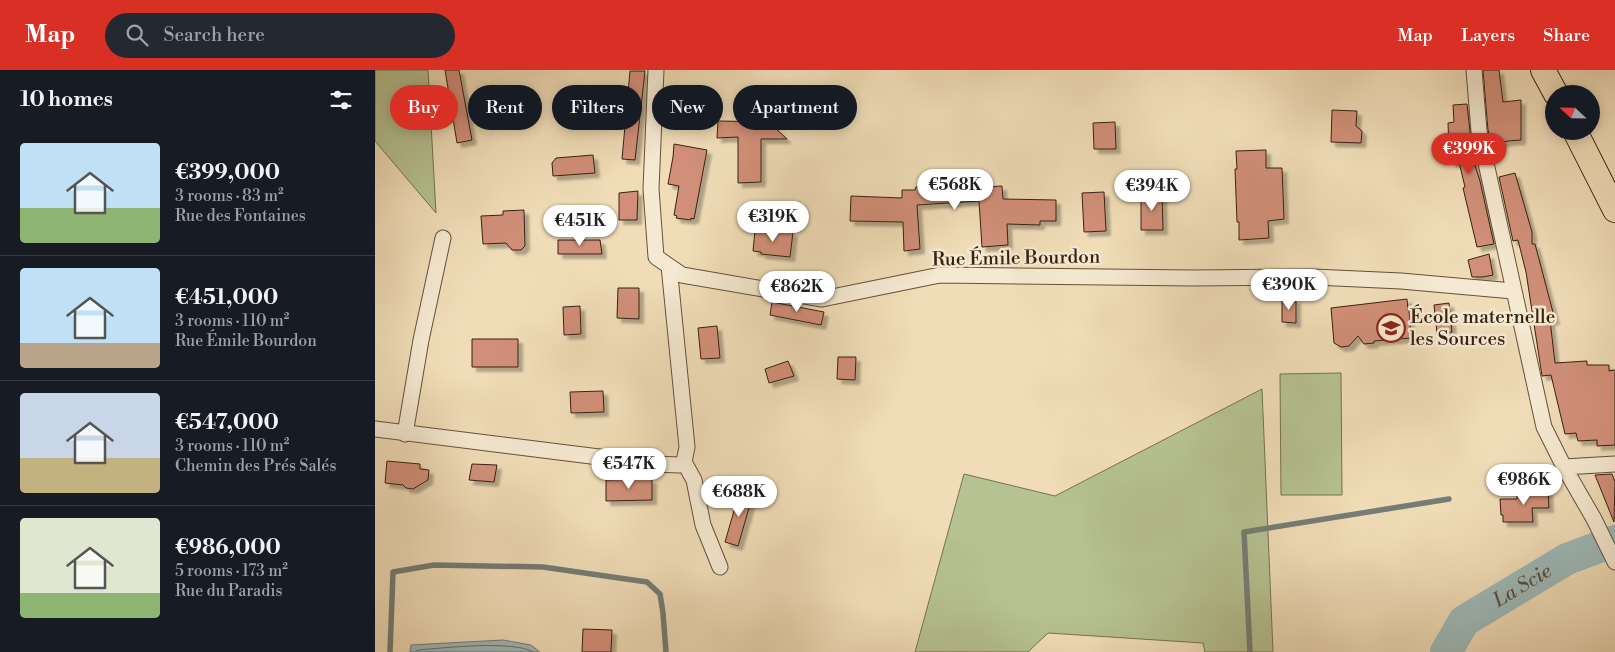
<!DOCTYPE html>
<meta charset="utf-8">
<style>
body{margin:0;font-family:"Libre Bodoni",serif;background:#242831;color:#f1f3f6;height:100vh;display:flex;flex-direction:column;font-size:19px;white-space:nowrap}
*{box-sizing:border-box;margin:0}
p{font-size:16px;color:#9ea1a6}
.icon{flex:none;width:28px;height:28px;fill:none;stroke:currentColor;stroke-width:2;stroke-linecap:round;stroke-linejoin:round}
.map{position:relative;flex:1;overflow:hidden}
.side{display:flex;flex-direction:column;background:#171b24;width:375px}
.side>*{flex:none}
.banner{position:absolute;left:15px;top:15px;width:475px;height:45px;display:flex;gap:10px}
.needle{width:32px;rotate:292deg}
.controls{position:absolute;left:1170px;top:15px;display:grid;gap:10px}
.controls a{display:grid;place-items:center;width:55px;height:55px;border-radius:50%;background:#171b24;box-shadow:0 2px 12px #0003;font-size:25px}
.price{position:absolute;translate:-50% -42px;padding:0 11px;border-radius:18px;background:#fff;color:#222;font-size:16px;line-height:32px;filter:drop-shadow(0 1px 2px #0008)}
.price::after{content:'';position:absolute;left:50%;top:30px;width:15px;height:11px;margin-left:-8px;background:inherit;clip-path:polygon(0 0,100% 0,50% 100%)}
.price.selected{background:#d93025;color:#fff}
ul{padding:0;list-style:none}
li{display:flex;align-items:center;gap:15px;height:125px;padding:0 20px}
li+li{border-top:1px solid #363941}
li span{display:grid;place-items:center;flex:none;width:140px;height:100px;border-radius:5px;color:#555}
li>.icon{margin-inline-start:auto}
span .icon{width:60px;height:60px;fill:#fffc;stroke-width:1}
li b{font-size:21px}
h2{display:flex;justify-content:space-between;align-items:center;height:60px;padding:0 20px;font-size:21px}
.tag{padding:0 18px;border-radius:22px;background:#171b24;box-shadow:0 2px 12px #0003;font-size:18px;line-height:45px}
.tag.selected{background:#d93025;color:#fff}
header{display:flex;align-items:center;gap:30px;box-sizing:border-box;height:70px;padding:0 25px;background:#d93025;color:#fff}
header strong{font-size:24px}
nav{display:flex;gap:28px;margin-inline-start:auto;font-size:18px}
.search{width:350px;height:45px;background:#242831;display:flex;align-items:center;gap:12px;box-sizing:border-box;padding:0 18px;border-radius:28px;color:#9ea1a6;font-size:19px}
main{display:flex;flex:1;min-height:0}
.map>svg:first-child{display:block}
.green{fill:#b6c291;stroke:#767251}
.water{fill:#9ebab9;stroke:#757d76}
.lines{fill:none;stroke-linecap:round;stroke-linejoin:round}
.shore{stroke:#6a6e65;stroke-width:1}
.stream{stroke:#757d76;stroke-width:5.5}
.river{stroke:#9ebab9;stroke-width:32}
.building{fill:#d18f79;stroke:#372111;filter:url(#shadow)}
.street-casing{stroke:#65503b;stroke-width:17}
.primary-casing{stroke:#372111;stroke-width:26}
.street{stroke:#f5e9d1;stroke-width:15}
.primary{stroke:#f0ddb8;stroke-width:24}
.labels{text-anchor:middle;dominant-baseline:central;stroke-width:5;stroke-linejoin:round;paint-order:stroke}
.street-label{font-size:19px;fill:#372111;stroke:#f5e9d1}
.poi-label{font-size:19px;fill:#372111;stroke:#f5e9d1;text-anchor:start}
.water-label{font-size:20px;font-style:italic;fill:#564f43;stroke:#f5e9d1}
</style>
<header>
<strong>Map</strong>
<div class="search"><svg class="icon" aria-label="search" viewBox="0 0 24 24"><circle cx="10" cy="10" r="6"/><path d="M15 15l6 6"/></svg>Search here</div>
<nav><a>Map</a><a>Layers</a><a>Share</a></nav>
</header>
<main>
<section class="side">
<h2>10 homes<svg class="icon" aria-label="filters" viewBox="0 0 24 24"><path d="M4 7h16M4 17h16"/><circle cx="9" cy="7" r="2"/><circle cx="15" cy="17" r="2"/></svg></h2>
<ul>
<li><span style="background:linear-gradient(#bfe0f5 65%,#8fb573 0)"><svg class="icon" aria-label="home" viewBox="0 0 24 24"><path d="M3 11l9-7 9 7M6 9v11h12V9"/></svg></span><div><b>€399,000</b><p>3 rooms · 83 m²</p><p>Rue des Fontaines</p></div></li>
<li><span style="background:linear-gradient(#bfe0f5 75%,#b9a48a 0)"><svg class="icon" aria-label="home" viewBox="0 0 24 24"><path d="M3 11l9-7 9 7M6 9v11h12V9"/></svg></span><div><b>€451,000</b><p>3 rooms · 110 m²</p><p>Rue Émile Bourdon</p></div></li>
<li><span style="background:linear-gradient(#c9d6e8 65%,#c2b280 0)"><svg class="icon" aria-label="home" viewBox="0 0 24 24"><path d="M3 11l9-7 9 7M6 9v11h12V9"/></svg></span><div><b>€547,000</b><p>3 rooms · 110 m²</p><p>Chemin des Prés Salés</p></div></li>
<li><span style="background:linear-gradient(#dfe7d0 75%,#8fb573 0)"><svg class="icon" aria-label="home" viewBox="0 0 24 24"><path d="M3 11l9-7 9 7M6 9v11h12V9"/></svg></span><div><b>€986,000</b><p>5 rooms · 173 m²</p><p>Rue du Paradis</p></div></li>
</ul>
</section>
<div class="map">
<svg width="1240" height="582" viewBox="0 0 1240 582">
<defs>
<filter id="shadow"><feDropShadow dx="4.5" dy="4.5" stdDeviation="1" flood-color="#0004"/></filter>
</defs>
<rect width="100%" height="100%" fill="#f0ddb8"/>
<filter id="stains"><feTurbulence type="fractalNoise" baseFrequency=".004" numOctaves="4"/><feColorMatrix values="0 0 0 0 .2 0 0 0 0 .09 0 0 0 0 .02 0 0 0 .5 -.17"/></filter>
<radialGradient id="worn" r=".72"><stop offset=".6" stop-color="#630" stop-opacity="0"/><stop offset="1" stop-color="#630" stop-opacity=".3"/></radialGradient>
<path class="green" d="M0 0H53L61 143 0 71Z
M966 303 967 425H906L905 304Z
M887 319 898 582H830L828 573 673 563 653 582H540L589 404 680 426Z"/>
<path class="water" d="M128 570 156 575 165 582H35L36 575Z"/>
<g class="lines">
<path class="shore" d="M40 582 43 580C68 578 139 570 158 582"/>
<path class="stream" d="M15 582 18 502 59 495 168 497 272 512 285 524 288 543 291 582
M875 582 869 462 1074 429"/>
<path class="river" id="s1" d="M1071 582 1089 551 1192 489 1240 471"/>
</g>
<path class="building" d="M70 0H84L97 70 82 73Z
M1108 0H1124L1128 32 1146 30V70L1133 71 1117 75 1113 60Z
M255 1H270L260 90 247 89Z
M1092 34 1095 62 1098 80H1095L1105 111 1119 174 1102 177 1088 118 1090 117 1084 92 1077 93 1074 80 1073 53 1079 52 1078 35Z
M957 40 982 41 981 56 987 61 986 73 956 72Z
M343 51 399 52V57L412 69H386V112L363 113V67L342 68Z
M740 52 741 79H719L718 53Z
M299 74 332 80 319 149 316 148V150L301 148 302 146 299 145 304 116 293 114 298 87Z
M891 80V98H907L909 149 893 151 894 168 864 170V152H862L860 99H862L861 81Z
M218 85 220 103 178 106 177 93 181 88Z
M1140 103 1157 162V174H1160L1180 250H1175L1180 293 1212 291V295H1234V301L1240 300V375L1222 376V370L1203 371 1201 363 1190 364 1176 305 1167 306 1151 202 1143 170 1138 171 1124 107Z
M627 116 628 129 681 130V151H665V155L632 154 633 175 607 177 604 131 542 135 545 179 529 181 528 152 475 151 476 126 527 128V120H540L541 117H561V120Z
M263 121 262 150H244V123Z
M729 122 731 161 709 162 707 123Z
M766 123H787L788 160H766Z
M149 140 150 176 146 180H137L131 173 108 174 106 146 128 145V141Z
M388 159 418 162 415 187 386 184V182L378 181 380 160 388 161Z
M183 170H225L227 184H183Z
M1114 184 1118 205 1108 207H1097L1093 190Z
M243 218H264V249L242 248Z
M907 229H921V253L907 252Z
M1032 229 1033 240H1034L1036 268 999 271V273L989 274 983 266 974 276 966 277 959 273 956 238Z
M397 232 449 242 446 255 395 245Z
M1074 233 1077 262 1062 263 1059 235Z
M205 236 206 264 189 265 188 237Z
M342 256 345 288 326 289 323 258Z
M97 269H143V297H97Z
M463 287H481L480 310 462 309Z
M413 291 419 306 394 313 390 299Z
M228 321 229 342 196 343 195 322Z
M12 391 45 394V399L54 400 53 410 38 419 31 418 28 415 10 413Z
M97 394 122 395 119 412 94 410Z
M1237 404 1240 412 1239 452 1220 405Z
M277 409V430L231 431V410Z
M365 420 378 424 363 476 350 472Z
M1173 420 1174 438H1157L1158 452H1128V445H1126L1125 429H1142V424L1157 423V421Z
M208 559 237 560 236 582H207Z"/>
<g class="lines">
<defs>
<path id="street" d="M281 0 276 119 281 187 307 205 447 229 565 205 819 208 939 207 1026 211 1138 221
M1099 0 1104 61 1169 357 1189 397 1219 449 1240 492
M0 359 280 394 304 395 309 392 312 377 294 196
M30 364 46 270 68 168
M309 392 319 410 328 455 345 497
M1189 397 1240 394"/>
<path id="primary" d="M1168 0 1181 24
M1200 61 1240 140"/>
</defs>
<use href="#street" class="street-casing"/>
<use href="#primary" class="primary-casing"/>
<use href="#street" class="street"/>
<use href="#primary" class="primary"/>
</g>
<defs>
<symbol id="school-ring" viewBox="-11 -11 22 22"><circle r="9.5" fill="#f5e9d1" stroke="#8f2418" stroke-width="1.5"/><path d="M0-5L7-2L0 1L-7-2ZM-4 1L0 2.5L4 1V4Q0 6-4 4Z" fill="#8f2418"/></symbol>
</defs>
<g fill-rule="evenodd">
<use href="#school-ring" x="1000" y="242" width="32" height="32"/>
</g>
<g class="labels">
<g class="street-label">
<text transform="translate(641 188) rotate(-1)">Rue Émile Bourdon</text>
</g>
<g class="poi-label">
<text x="1035" y="247">École maternelle<tspan x="1035" dy="22">les Sources</tspan></text>
</g>
<g class="water-label">
<text stroke="none"><textPath href="#s1" startOffset="104">La Scie</textPath></text>
</g>
</g>
<rect width="100%" height="100%" filter="url(#stains)"/>
<rect width="100%" height="100%" fill="url(#worn)"/>
</svg>
<div class="controls">
<a><svg class="needle" viewBox="-14 -14 28 28"><path d="M0-13l5 13h-10z" fill="#e53935"/><path d="M0 13l5-13h-10z" fill="#9ea1a6"/></svg></a>
</div>
<b class="price selected" style="left:1094px;top:105px">€399K</b>
<b class="price" style="left:580px;top:141px">€568K</b>
<b class="price" style="left:777px;top:142px">€394K</b>
<b class="price" style="left:398px;top:173px">€319K</b>
<b class="price" style="left:205px;top:177px">€451K</b>
<b class="price" style="left:914px;top:241px">€390K</b>
<b class="price" style="left:422px;top:243px">€862K</b>
<b class="price" style="left:254px;top:420px">€547K</b>
<b class="price" style="left:1149px;top:436px">€986K</b>
<b class="price" style="left:364px;top:448px">€688K</b>
<div class="banner">
<a class="tag selected">Buy</a>
<a class="tag">Rent</a>
<a class="tag">Filters</a>
<a class="tag">New</a>
<a class="tag">Apartment</a>
</div>
</div>
</main>
